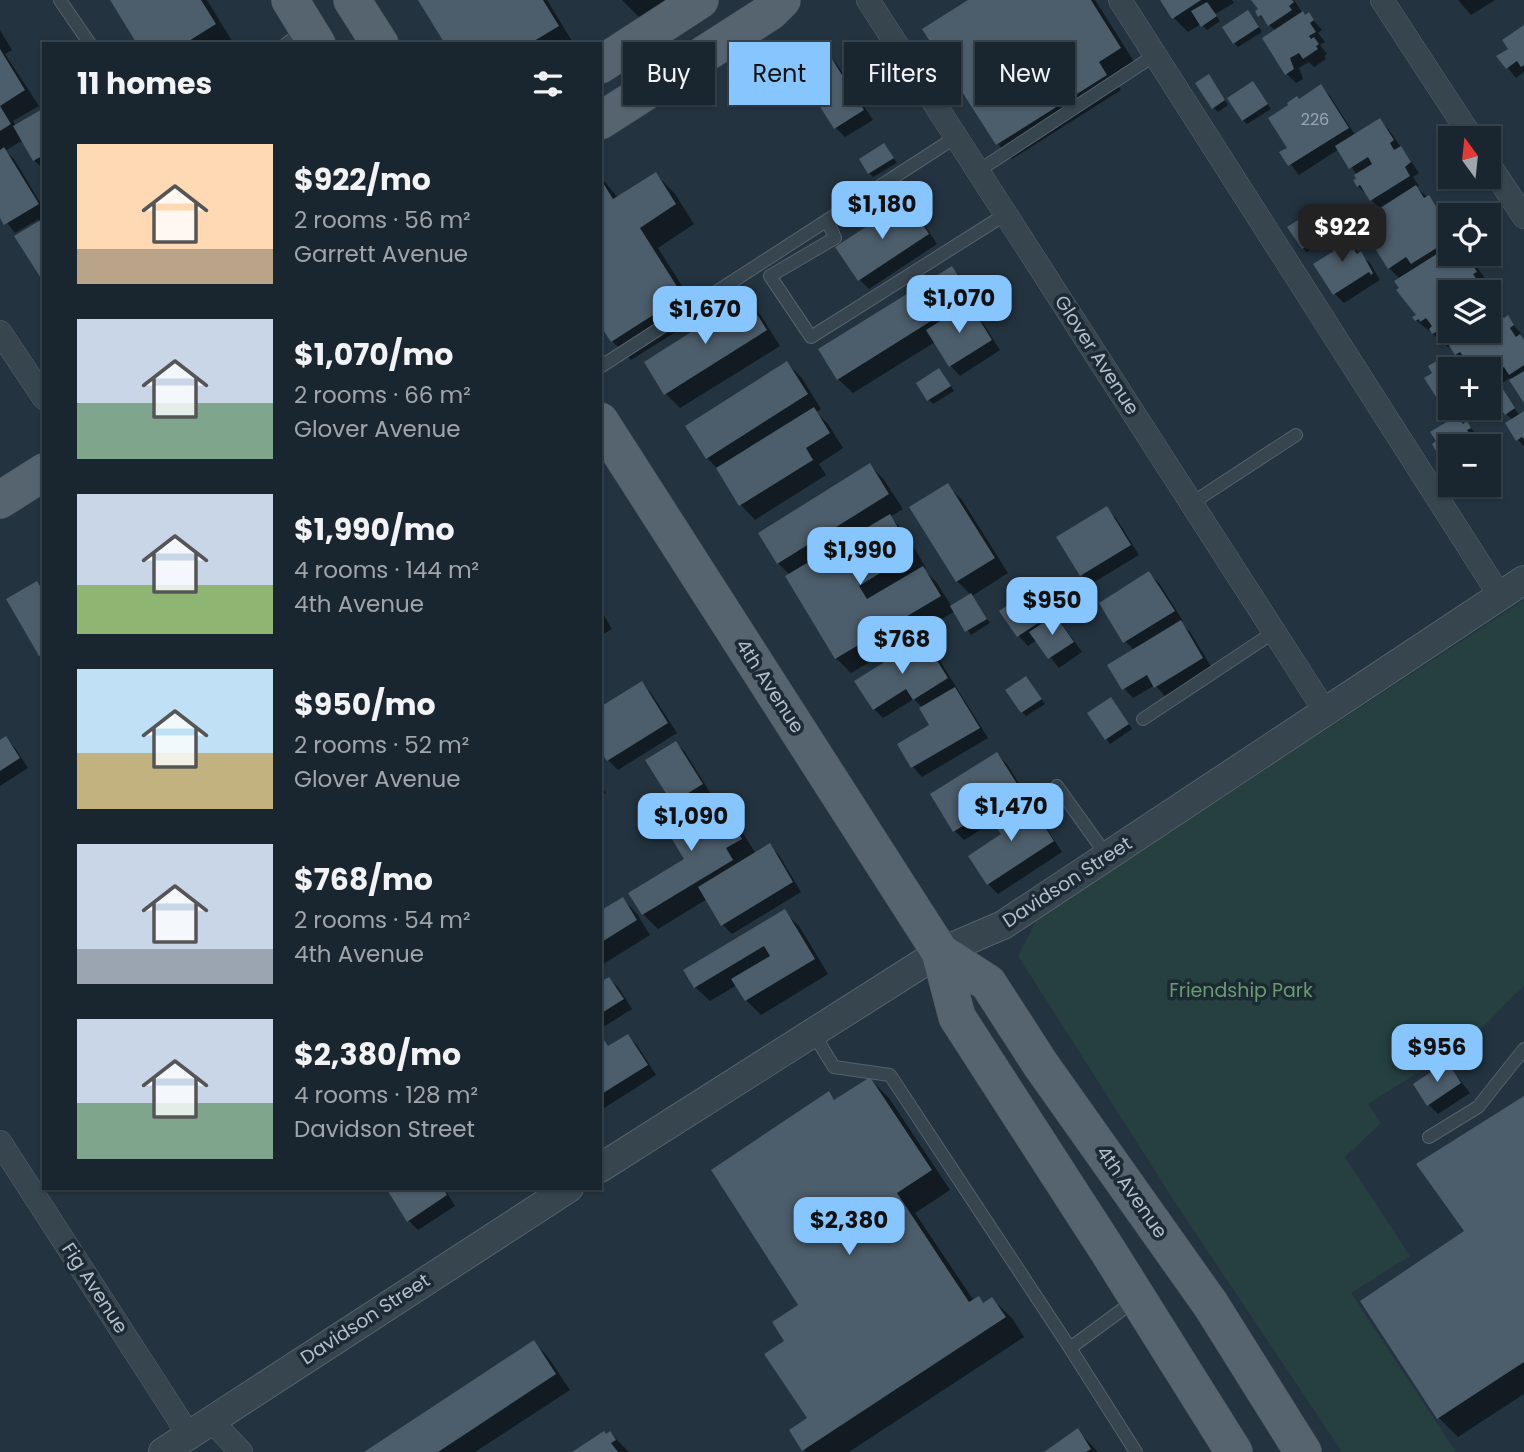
<!DOCTYPE html>
<meta charset="utf-8">
<style>
body{margin:0;font-family:Poppins,sans-serif;background:#232e37;color:#f1f3f6;height:100vh;display:flex;flex-direction:column;font-size:26px;white-space:nowrap}
*{box-sizing:border-box;margin:0}
p{font-size:23px;color:#9fa5aa}
.icon{flex:none;width:38px;height:38px;fill:none;stroke:currentColor;stroke-width:2;stroke-linecap:round;stroke-linejoin:round}
.map{position:relative;flex:1;overflow:hidden}
.panel{position:absolute;left:42px;top:42px;width:560px;height:1148px;display:flex;flex-direction:column;background:#1a262f;border-radius:0px;box-shadow:0 2px 5px #0004,0 0 0 2px #38434b}
.panel>*{flex:none}
.banner{position:absolute;left:623px;top:42px;width:665px;height:63px;display:flex;gap:14px}
.needle{width:46px;rotate:345deg}
.fabs{position:absolute;left:1438px;top:126px;display:grid;gap:14px}
.fabs a{display:grid;place-items:center;width:63px;height:63px;border-radius:0px;background:#1a262f;box-shadow:0 2px 5px #0004,0 0 0 2px #38434b;font-size:35px}
.price{position:absolute;translate:-50% -60px;padding:0 16px;border-radius:14px;background:#86c5fd;color:#111;font-size:23px;line-height:46px;filter:drop-shadow(0 2px 4px #0008)}
.price::after{content:'';position:absolute;left:50%;top:42px;width:21px;height:16px;margin-left:-10px;background:inherit;clip-path:polygon(0 0,100% 0,50% 100%)}
.price.on{background:#222;color:#fff}
ul{padding:0;list-style:none}
li{display:flex;align-items:center;gap:21px;height:175px;padding:0 35px}
li span{display:grid;place-items:center;flex:none;width:196px;height:140px;border-radius:0px;color:#555}
li>.icon{margin-inline-start:auto}
span .icon{width:84px;height:84px;fill:#fffc;stroke-width:1}
li b{font-size:30px}
h2{display:flex;justify-content:space-between;align-items:center;height:84px;padding:0 35px;font-size:30px}
.pill{padding:0 24px;border-radius:0px;background:#1a262f;box-shadow:0 2px 5px #0004,0 0 0 2px #38434b;font-size:24px;line-height:63px}
.pill.on{background:#86c5fd;color:#111}
.map>svg:first-child{display:block}
.green{fill:#25403f}
.shadow{fill:#0007}
.building{fill:#4c5d6b}
.lines{fill:none;stroke-linecap:round;stroke-linejoin:round}
.service-casing{stroke:#55626d;stroke-width:14}
.minor-casing{stroke:#55626d;stroke-width:24}
.tertiary-casing{stroke:#55626d;stroke-width:30}
.primary-casing{stroke:#404e58;stroke-width:38}
.service{stroke:#37454f;stroke-width:12}
.minor{stroke:#37454f;stroke-width:23}
.tertiary{stroke:#37454f;stroke-width:28}
.primary{stroke:#55646f;stroke-width:37}
.labels{text-anchor:middle;dominant-baseline:central;stroke-width:7;stroke-linejoin:round;paint-order:stroke}
.number-label{font-size:16px;fill:#99a6b2}
.street-label{font-size:19px;fill:#b3bfca;stroke:#1c2a34}
.park-label{font-size:19px;fill:#699c6e;stroke:#1c2a34}
</style>
<div class="map">
<svg width="1524" height="1452" viewBox="0 0 1524 1452">
<rect width="100%" height="100%" fill="#23333f"/>
<path class="green" d="M1524 600V985L1470 1040 1368 1104 1381 1123 1345 1157 1410 1256 1351 1293 1456 1452H1342L1173 1199 1018 956 1037 919Z"/>
<path class="shadow" d="M112 0H207L234 44H139Z
M420 0H547L572 41 567 44H447Z
M622 0H679L643 21Z
M971 0H1095L1135 63 1112 77 1121 90 1012 159 998 144Z
M1162 0H1232L1234 3 1215 14 1220 21 1207 30 1201 24 1188 32 1174 18Z
M1254 0H1294L1303 14 1306 17 1309 15 1322 30 1318 33 1325 42 1320 45 1327 54 1324 56 1326 59 1314 67 1309 62 1299 68 1303 79 1296 83 1287 74 1276 31 1260 16V10Z
M1458 0H1495L1471 15Z
M1252 16 1262 32 1238 47 1234 43Z
M1524 27V72L1516 78 1499 57 1510 49Z
M0 30 12 50 5 54 39 106 13 121 16 126 44 110V170L34 160 23 140 5 151 14 159 44 209V279L39 219 15 233 0 214Z
M826 54 836 63 873 120 845 137 836 128Z
M1213 81 1228 105 1218 112 1213 107Z
M1320 87 1330 96 1355 135 1380 120 1389 130 1419 173 1413 177 1419 186 1416 187 1443 211 1451 223V254H1468L1491 287 1486 289 1488 292H1451V331H1489V294L1500 313 1506 319 1508 318 1522 335 1520 336 1524 340V400L1510 378 1498 386 1520 416 1524 413V446L1518 440 1513 420 1506 414 1498 390 1489 381V369H1467L1462 363 1464 362 1451 346 1448 347 1416 320 1418 315 1400 279 1389 268 1379 230 1385 220 1381 210 1358 186 1357 175 1339 149 1299 175 1282 153 1290 148 1299 100Z
M1257 88 1271 109 1247 124 1243 120Z
M888 150 897 163 873 177 869 173Z
M656 174 675 194 694 224 658 248 701 316 631 360 612 341 600 322V176L618 198Z
M906 202 916 212 937 244 869 289 859 279Z
M1313 220 1326 240 1341 230 1359 254 1370 263 1380 280 1344 303 1334 293 1336 251 1328 239 1307 252 1303 248Z
M952 268 966 282 984 311 978 315 1000 350 960 376 951 366 935 342 853 393 838 379Z
M745 299 760 314 780 346 680 408 666 394Z
M1441 360 1451 369 1457 365 1462 369H1451V408H1475L1473 409 1475 413 1472 415 1468 412 1458 418 1465 424 1467 423 1479 438 1476 440 1479 446H1451V465L1439 452 1455 419 1446 410 1427 379 1435 373Z
M787 363 802 378 821 409 816 412 828 424 843 448 819 464 826 475 755 520 741 505 717 468 707 458Z
M943 375 954 391 933 404 929 400Z
M1489 457 1498 467 1494 469 1499 478 1489 483Z
M870 465 884 480 903 509 890 517 904 531 926 568 924 570 937 583 952 607 971 595 957 581 912 508 948 486 962 500 1008 573 972 596 990 623 971 635 955 611 851 673 836 658 790 575 778 563Z
M1465 485H1487L1474 493Z
M1106 508 1116 518 1139 555 1091 584 1082 575Z
M1149 573 1159 583 1183 621 1180 622 1190 632 1212 668 1165 696 1155 685 1133 698 1124 688 1134 650 1125 641Z
M1035 589 1044 599 1082 652 1059 668 1037 640 1028 646 1019 636 1002 611Z
M600 609 612 629 600 636Z
M923 640 933 650 988 738 922 777 913 767 899 744 931 725 923 708 914 699 883 718 874 709Z
M1030 682 1045 704 1026 716 1022 712Z
M642 683 651 693 677 733 618 770 608 760Z
M1115 704 1132 729 1110 744 1089 714Z
M6 738 15 748 28 768 0 786V742Z
M676 743 685 752 711 794 683 811 673 802Z
M997 754 1007 764 1029 800 1026 802 1036 812 1062 852 998 894 988 884 970 856 1003 835 995 821 964 840 955 831Z
M600 784 606 793 600 796Z
M715 797 730 812 756 854 769 846 779 855 801 892 732 934 722 924 707 899 658 929 643 914 686 859Z
M623 899 637 914 650 935 600 966V913Z
M784 912 799 926 828 974 761 1015 746 1000 737 985 710 1001 695 987Z
M609 979 619 988 632 1009 600 1029V985Z
M628 1036 637 1045 656 1075 601 1110 600 1044 609 1047Z
M1447 1064 1470 1093 1438 1114 1429 1105Z
M870 1079 889 1098 950 1190 915 1213 974 1301 984 1304 992 1299 1012 1318 1024 1337 849 1452H806L791 1431 809 1419 787 1342 800 1306 829 1094 836 1101Z
M1524 1098V1394L1458 1437 1439 1418 1467 1231Z
M388 1188H444L455 1206 418 1230 409 1221Z
M534 1342 548 1357 570 1390 475 1452H367Z
M1078 1431 1098 1452H1045Z
M610 1433 629 1452H575L606 1436Z"/>
<path class="building" d="M110 0H201L216 24 184 44H137Z
M418 0H543L559 26 529 44H445Z
M968 0H1091L1121 48 1099 62 1107 75 996 145 922 29Z
M1160 0H1201L1172 19Z
M1251 0H1292L1294 2 1289 6 1292 10 1268 26 1261 15 1258 17 1255 11 1258 9Z
M1207 2 1217 16 1201 27 1191 11Z
M1248 10 1259 27 1233 44 1222 27Z
M1303 11 1305 15 1309 12 1314 20 1310 23 1316 32 1309 36 1311 39 1314 37 1319 44 1316 46 1318 49 1303 59 1299 53 1290 58 1294 69 1285 75 1262 38Z
M1524 25V65L1521 67 1517 61 1506 69 1496 56 1508 49 1502 40Z
M0 49 25 90 0 106Z
M827 51 864 110 834 129 797 70Z
M1209 74 1225 100 1212 109 1195 83Z
M1253 81 1268 104 1242 121 1227 98Z
M1321 84 1349 128 1288 166 1279 152 1287 148 1268 118 1288 105 1287 103 1297 96 1299 99Z
M0 106 11 124 0 131Z
M44 108V155L33 161 13 126Z
M1380 118 1394 140 1390 143 1394 150 1401 146 1411 162 1405 167 1410 176 1370 201 1360 185 1357 187 1353 180 1356 179 1354 175 1372 164 1368 157 1349 169 1335 146Z
M884 143 894 158 868 174 859 159Z
M4 147 39 204 4 225 0 218V150Z
M656 172 676 204 640 228 683 296 611 342 600 325V178L613 199Z
M1416 185 1424 198 1429 195 1442 216 1445 215 1451 223V239L1411 264 1406 257 1388 269 1367 236 1377 229 1374 225 1382 219 1377 210Z
M907 200 929 234 858 281 835 247Z
M1309 213 1323 235 1302 249 1287 227Z
M44 218V283L14 236Z
M1341 228 1357 254 1361 251 1373 273 1371 275 1369 272 1333 295 1313 264 1334 251 1326 238Z
M1451 245V254H1466L1477 272 1473 274 1485 292H1451V321L1440 328 1442 329 1432 334 1429 329 1432 326 1426 318 1420 322 1419 319 1415 321 1412 317 1416 315 1396 290 1399 288 1394 281Z
M952 266 971 296 837 380 818 349Z
M746 297 767 330 664 395 644 362Z
M969 303 992 340 949 367 926 330Z
M1496 307 1504 318 1508 315 1514 325 1510 328 1516 337 1520 334 1524 340V365L1509 375 1504 367 1489 376V369H1479L1477 366 1471 369 1469 366 1464 369 1460 362 1465 359 1460 352 1455 355 1445 339 1458 331H1489V311Z
M1442 358 1448 369 1457 363 1462 369H1451V407L1445 411 1424 378 1432 373 1428 366Z
M787 361 808 394 706 459 685 426Z
M939 368 951 386 927 401 916 383Z
M1524 371V403L1509 380Z
M1501 386 1515 408 1505 415 1490 393Z
M814 407 830 433 806 448 813 460 739 506 716 468Z
M1524 411V439L1522 437 1516 441 1505 423Z
M1458 415 1463 424 1467 421 1471 428 1467 430 1477 446H1451V463L1447 464 1441 450 1437 453 1432 444 1436 441 1430 432Z
M870 463 889 494 777 564 758 533Z
M948 483 995 558 956 582 909 507Z
M1107 506 1131 545 1080 576 1056 537Z
M890 514 913 553 859 586 867 599 923 566 941 596 835 659 785 576Z
M1149 571 1175 611 1123 643 1099 603Z
M37 581 44 593V654L39 656 6 599Z
M1035 587 1053 613 1017 637 999 611Z
M971 593 987 619 965 632 950 606Z
M1055 615 1074 642 1048 659 1029 632Z
M1181 620 1203 658 1154 688 1147 675 1122 690 1107 665Z
M923 638 948 678 913 700 906 689 873 710 854 681Z
M1026 676 1042 699 1021 713 1005 690Z
M642 681 668 723 607 761 600 751V707Z
M955 687 980 728 911 768 897 744 929 725 919 708Z
M1111 697 1129 724 1105 740 1087 713Z
M6 736 20 758 0 771V740Z
M676 741 703 784 672 803 645 760Z
M997 752 1021 790 953 832 930 794Z
M715 795 742 839 726 848 733 860 642 915 628 893 684 859 664 826Z
M1027 800 1054 841 987 885 968 856 1001 834 993 823Z
M770 843 793 882 721 926 698 887Z
M623 897 637 920 600 943V911Z
M785 909 815 959 745 1001 731 979 770 956 764 946 694 988 683 970Z
M609 977 624 999 600 1014V982Z
M628 1034 648 1065 600 1095V1042L604 1040 608 1046Z
M1447 1061 1461 1083 1427 1106 1413 1084Z
M870 1077 932 1170 897 1193 969 1302 979 1296 983 1303 992 1297 1006 1317 802 1451 789 1430 807 1418 764 1354 784 1341 772 1322 798 1305 711 1170 829 1091 834 1100Z
M1524 1096V1362L1437 1419 1360 1301 1464 1231 1416 1164Z
M386 1188H443L447 1195 407 1222Z
M534 1340 556 1374 438 1452H364Z
M1078 1428 1091 1449 1086 1452H1044Z
M604 1431 606 1434 610 1431 616 1440 611 1443 618 1452H572Z"/>
<g class="lines">
<defs>
<path id="service" d="M60 0 90 44
M286 44 304 30
M978 171 1155 55
M827 220 835 238 770 276 811 337 1006 214
M600 367 956 137
M1192 503 1296 435
M1143 719 1274 632
M1057 786 1107 856
M813 1033 834 1067 890 1075 1070 1348
M1429 1137 1478 1107 1524 1049
M1134 1301 1070 1348 1136 1452"/>
<path id="minor" d="M868 0 1325 711
M1120 0 1500 596
M1382 0 1472 138
M1489 164 1524 217
M0 332 44 398
M0 1142 189 1435
M210 1419 241 1452"/>
<path id="tertiary" d="M600 1168 940 952 1003 925 1524 580
M163 1452 569 1188"/>
<path id="primary" d="M290 0 317 44
M352 0 380 44
M600 65 700 0
M600 121 770 12 782 0
M600 421 940 952 957 1017 1108 1251 1234 1452
M0 500 44 472
M940 952 988 983 1041 1065 1211 1305 1303 1452"/>
</defs>
<use href="#service" class="service-casing"/>
<use href="#minor" class="minor-casing"/>
<use href="#tertiary" class="tertiary-casing"/>
<use href="#primary" class="primary-casing"/>
<use href="#service" class="service"/>
<use href="#minor" class="minor"/>
<use href="#tertiary" class="tertiary"/>
<use href="#primary" class="primary"/>
</g>
<g class="labels">
<g class="number-label">
<text x="1315" y="119">226</text>
</g>
<g class="street-label">
<text transform="translate(1097 355) rotate(57)">Glover Avenue</text>
<text transform="translate(770 686) rotate(57)">4th Avenue</text>
<text transform="translate(1067 882) rotate(-33)">Davidson Street</text>
<text transform="translate(1132 1192) rotate(55)">4th Avenue</text>
<text transform="translate(95 1288) rotate(57)">Fig Avenue</text>
<text transform="translate(365 1319) rotate(-33)">Davidson Street</text>
</g>
<g class="park-label">
<text x="1241" y="990">Friendship Park</text>
</g>
</g>
</svg>
<div class="fabs">
<a><svg class="needle" viewBox="-14 -14 28 28"><path d="M0-13l5 13h-10z" fill="#e53935"/><path d="M0 13l5-13h-10z" fill="#9fa5aa"/></svg></a>
<a><svg class="icon" aria-label="locate" viewBox="0 0 24 24"><circle cx="12" cy="12" r="6"/><path d="M12 2v4M12 18v4M2 12h4M18 12h4"/></svg></a>
<a><svg class="icon" aria-label="layers" viewBox="0 0 24 24"><path d="M12 4l9 5-9 5-9-5zM3 14l9 5 9-5"/></svg></a>
<a>+</a>
<a>−</a>
</div>
<b class="price" style="left:882px;top:241px">$1,180</b>
<b class="price on" style="left:1342px;top:264px">$922</b>
<b class="price" style="left:959px;top:335px">$1,070</b>
<b class="price" style="left:705px;top:346px">$1,670</b>
<b class="price" style="left:860px;top:587px">$1,990</b>
<b class="price" style="left:1052px;top:637px">$950</b>
<b class="price" style="left:902px;top:676px">$768</b>
<b class="price" style="left:1011px;top:843px">$1,470</b>
<b class="price" style="left:691px;top:853px">$1,090</b>
<b class="price" style="left:1437px;top:1084px">$956</b>
<b class="price" style="left:849px;top:1257px">$2,380</b>
<div class="banner">
<a class="pill">Buy</a>
<a class="pill on">Rent</a>
<a class="pill">Filters</a>
<a class="pill">New</a>
</div>
<section class="panel">
<h2>11 homes<svg class="icon" aria-label="filters" viewBox="0 0 24 24"><path d="M4 7h16M4 17h16"/><circle cx="9" cy="7" r="2"/><circle cx="15" cy="17" r="2"/></svg></h2>
<ul>
<li><span style="background:linear-gradient(#ffd9b3 75%,#b9a48a 0)"><svg class="icon" aria-label="home" viewBox="0 0 24 24"><path d="M3 11l9-7 9 7M6 9v11h12V9"/></svg></span><div><b>$922/mo</b><p>2 rooms · 56 m²</p><p>Garrett Avenue</p></div></li>
<li><span style="background:linear-gradient(#c9d6e8 60%,#7fa58c 0)"><svg class="icon" aria-label="home" viewBox="0 0 24 24"><path d="M3 11l9-7 9 7M6 9v11h12V9"/></svg></span><div><b>$1,070/mo</b><p>2 rooms · 66 m²</p><p>Glover Avenue</p></div></li>
<li><span style="background:linear-gradient(#c9d6e8 65%,#8fb573 0)"><svg class="icon" aria-label="home" viewBox="0 0 24 24"><path d="M3 11l9-7 9 7M6 9v11h12V9"/></svg></span><div><b>$1,990/mo</b><p>4 rooms · 144 m²</p><p>4th Avenue</p></div></li>
<li><span style="background:linear-gradient(#bfe0f5 60%,#c2b280 0)"><svg class="icon" aria-label="home" viewBox="0 0 24 24"><path d="M3 11l9-7 9 7M6 9v11h12V9"/></svg></span><div><b>$950/mo</b><p>2 rooms · 52 m²</p><p>Glover Avenue</p></div></li>
<li><span style="background:linear-gradient(#c9d6e8 75%,#9aa5b1 0)"><svg class="icon" aria-label="home" viewBox="0 0 24 24"><path d="M3 11l9-7 9 7M6 9v11h12V9"/></svg></span><div><b>$768/mo</b><p>2 rooms · 54 m²</p><p>4th Avenue</p></div></li>
<li><span style="background:linear-gradient(#c9d6e8 60%,#7fa58c 0)"><svg class="icon" aria-label="home" viewBox="0 0 24 24"><path d="M3 11l9-7 9 7M6 9v11h12V9"/></svg></span><div><b>$2,380/mo</b><p>4 rooms · 128 m²</p><p>Davidson Street</p></div></li>
</ul>
</section>
</div>
